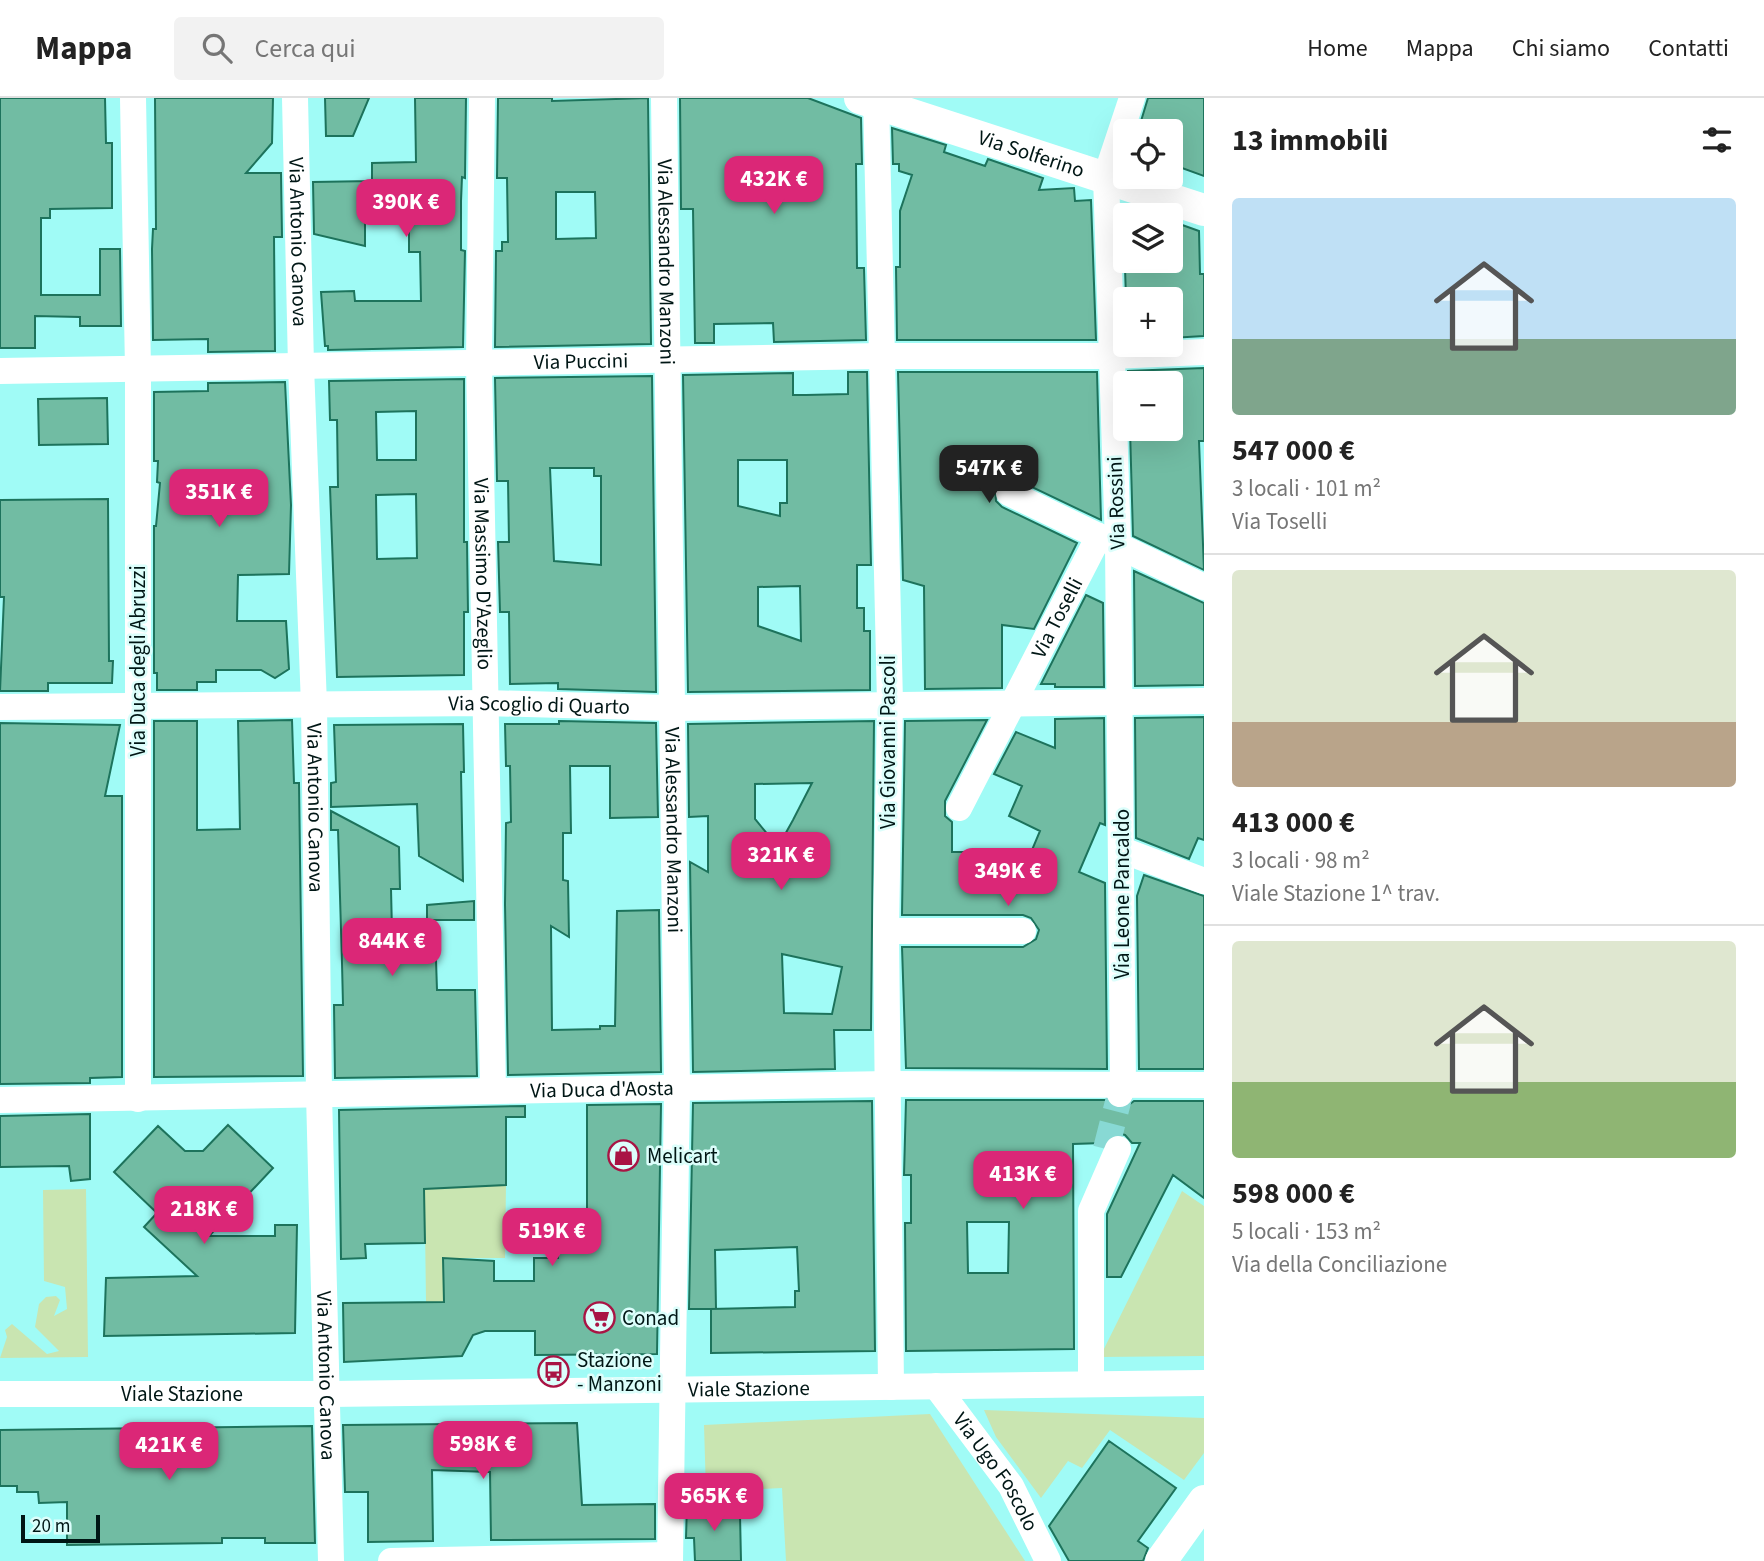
<!DOCTYPE html>
<html lang="it">
<meta charset="utf-8">
<style>
body{margin:0;font-family:"Source Sans 3",sans-serif;background:#f2f2f2;color:#222;height:100vh;display:flex;flex-direction:column;font-size:26px;white-space:nowrap}
*{box-sizing:border-box;margin:0}
p{font-size:23px;color:#767676}
.icon{flex:none;width:38px;height:38px;fill:none;stroke:currentColor;stroke-width:2;stroke-linecap:round;stroke-linejoin:round}
.map{position:relative;flex:1;overflow:hidden}
.details{display:flex;flex-direction:column;background:#fff;width:560px}
.details>*{flex:none}
.controls{position:absolute;left:1113px;top:21px;display:grid;gap:14px}
.controls a{display:grid;place-items:center;width:70px;height:70px;border-radius:7px;background:#fff;box-shadow:0 7px 28px #0002;font-size:35px}
.scale{position:absolute;left:21px;bottom:18px;width:79px;box-sizing:border-box;padding-left:7px;border:4px solid #001615;border-top:0;font-size:19px;line-height:24px;white-space:nowrap;color:#001615;-webkit-text-stroke:5px #dcfefb;paint-order:stroke}
.price{position:absolute;translate:-50% -60px;padding:0 16px;border-radius:14px;background:#db2777;color:#fff;font-size:23px;line-height:46px;filter:drop-shadow(0 2px 4px #0008)}
.price::after{content:'';position:absolute;left:50%;top:42px;width:21px;height:16px;margin-left:-10px;background:inherit;clip-path:polygon(0 0,100% 0,50% 100%)}
.price.active{background:#222;color:#fff}
ul{padding:0;list-style:none}
li{display:grid;align-content:center;gap:14px;height:371px;padding:0 28px}
li+li{border-top:2px solid #e0e0e0}
li span{display:grid;place-items:center;height:217px;border-radius:7px;color:#555}
li>.icon{margin-inline-start:auto}
span .icon{width:126px;height:126px;fill:#fffc;stroke-width:1}
li b{font-size:30px}
h2{display:flex;justify-content:space-between;align-items:center;height:84px;padding:0 28px;font-size:30px}
header{display:flex;align-items:center;gap:42px;box-sizing:border-box;height:98px;padding:0 35px;background:#fff;border-bottom:2px solid #e0e0e0}
header strong{font-size:33px}
nav{display:flex;gap:38px;margin-inline-start:auto;font-size:24px}
.search{width:490px;height:63px;background:#f2f2f2;display:flex;align-items:center;gap:18px;box-sizing:border-box;padding:0 24px;border-radius:7px;color:#767676;font-size:26px}
main{display:flex;flex:1;min-height:0}
.map>svg:first-child{display:block}
.green{fill:#c9e5b1}
.building{fill:#71bca3;stroke:#1d735c;stroke-width:2;fill-rule:evenodd}
.lines{fill:none;stroke-linecap:round;stroke-linejoin:round}
.minor-tunnel{stroke:#88d9d4;stroke-width:26;stroke-dasharray:26 13;stroke-linecap:butt}
.minor{stroke:#fff;stroke-width:26}
.tertiary{stroke:#fff;stroke-width:32}
.labels{text-anchor:middle;dominant-baseline:central;stroke-width:5;stroke-linejoin:round;paint-order:stroke}
.street-label{font-size:21px;fill:#001615;stroke:#dcfefb}
.poi-label{font-size:21px;fill:#001615;stroke:#dcfefb;text-anchor:start}
</style>
<header>
<strong>Mappa</strong>
<div class="search"><svg class="icon" aria-label="search" viewBox="0 0 24 24"><circle cx="10" cy="10" r="6"/><path d="M15 15l6 6"/></svg>Cerca qui</div>
<nav><a>Home</a><a>Mappa</a><a>Chi siamo</a><a>Contatti</a></nav>
</header>
<main>
<div class="map">
<svg width="1204" height="1463" viewBox="0 0 1204 1463">
<rect width="100%" height="100%" fill="#a0fbf6"/>
<path class="green" d="M506 1087 505 1160H444V1204H426L425 1128 415 1091Z
M86 1091 88 1259 0 1260 7 1239 5 1232 12 1226 47 1256 59 1253 35 1229 39 1206 46 1199 56 1198 60 1202 54 1218 67 1211 65 1189 44 1183 43 1092Z
M1182 1093 1204 1108V1258L1100 1259Z
M984 1312 1204 1320V1355L1184 1382 1110 1332 1082 1370 1068 1363 1041 1400 996 1339Z
M930 1316 1025 1463H786L782 1390 706 1394 704 1327Z"/>
<path class="building" d="M0 0H105L106 45H112V110L50 111V120H41V197H100V151H120L121 228H80V219L35 218V250H0Z
M155 0H273L272 45 246 75H281L282 139H274L275 253 208 254V241L153 242 152 151 153 131H156Z
M325 0H369L353 38H326Z
M415 0H466L465 80 462 79 461 103V152L465 153 463 249 328 252V248H325L321 194 354 193 355 203H421L420 154H409V103H365V148L314 136 313 84 372 83V65L416 64Z
M498 0H552V3L648 0 651 246 495 249 496 153H502V144H508L507 80H497ZM556 94H595L596 140 556 141Z
M680 0H808L861 20 862 66H856L857 170H864L866 242 774 244 773 225 714 226V245H695L693 111H681Z
M1148 0H1204V78L1171 66V33H1138Z
M892 30 946 47 944 54 985 68 988 61 1043 80 1039 92 1074 90 1075 103 1091 102 1096 242H897L896 169H900V113L912 77 899 73V66H893Z
M1123 107 1125 108V163H1171V123L1199 133 1200 176H1204V238L1171 240V201H1126Z
M1204 270V343H1199L1204 472 1133 438 1130 331H1171V285H1165V281L1128 283V273Z
M848 274H867L871 467H857V510H864V533H870V592L688 594 683 277 793 275V297H806L848 296ZM738 362H787V405H780V418L738 408ZM800 488 801 543 758 528V489Z
M898 274H1097L1101 422 1015 381 1001 382 995 389 996 403 1002 409 1077 445 1034 531 1002 527V590L925 591 924 488 903 482Z
M652 278 656 594 558 591V585L510 586 509 514H500L498 444H509L508 383H497L495 280ZM550 370H594V378H601V467L554 463Z
M464 281V444H467L468 514H464V577L337 579 330 389H338L337 322H330L329 283ZM416 313V362H377L376 314ZM416 396 417 460 377 461 376 397Z
M285 284 291 407 289 476 238 477 237 523H286L289 571 275 580 261 572H216V584H197V592H157V575H154V428H156L160 385 157 384 158 363H154V294L208 293V285Z
M107 300 108 346 39 347 38 301Z
M108 401 109 563H113L112 585H48V593H0L4 499H0V402Z
M1134 473 1204 505V587L1135 588Z
M1086 497 1103 505 1104 589H1055V586H1041Z
M1204 619V742L1198 740 1189 761 1136 740 1135 620Z
M1104 620 1105 727 1100 725 1079 774 1105 785 1107 971 906 970 902 849H1023L1036 841 1039 832 1031 820 1023 817H902L905 623 987 622 945 703V718L952 724V754H976L1022 776 1040 733 1009 718 1022 688 994 676 1016 634 1055 650V621Z
M292 622 294 685H299L303 978 154 979V623H197V732L240 731 238 623Z
M559 623 656 625 658 719 610 720V668H570L571 735H563V782L568 783 569 839 551 828 552 932 600 931V928H615L617 813 659 812 661 974 508 977 505 806 506 725 511 724 510 668H506L505 626H559Z
M874 623 871 932H834L835 971 693 974 690 764 708 774V718L689 719 688 626ZM812 685 793 722 778 749 755 721V686ZM782 856 842 869 832 916 784 915Z
M0 625 120 627 105 698H122V979L90 980V985L0 986Z
M463 626 464 674H461L463 783 419 758 417 706 331 709V685L336 684 334 627Z
M331 713 399 749 400 791H391L392 833 435 832 437 892H475L477 978 335 980 334 907H343L342 865 338 732H331Z
M1144 777 1204 798V971H1139L1137 798Z
M474 803V822H427V807Z
M906 1002H1106L1114 1010 1122 1012 1134 1003H1204V1100L1173 1077 1121 1179H1107V1116L1140 1045H1132L1125 1037 1117 1035 1103 1045 1073 1046 1074 1251 906 1253 905 1125H911V1077H904ZM967 1124H1009L1008 1175H968Z
M872 1003 875 1253 711 1255V1211L795 1209V1193H799L797 1149 715 1152 716 1211H689L693 1005Z
M661 1006 657 1256 535 1257V1233H485L473 1237 462 1258 344 1264 343 1205 444 1204 443 1160 494 1163V1183H534V1160H558V1111H587V1007Z
M525 1008V1019H506V1087L424 1091 425 1145 365 1146 366 1160 341 1161 339 1012Z
M90 1016V1081L71 1083 69 1068 0 1069V1018Z
M228 1027 273 1070 209 1138H275V1127H297L295 1235 104 1238 106 1180 197 1178 144 1129 157 1115 114 1074 158 1028 185 1053H203Z
M577 1325 582 1407 655 1406V1441L491 1442 490 1374 432 1372 433 1443 368 1444V1394H345L343 1327Z
M312 1328 315 1445H265V1440H222V1445L67 1447V1404L39 1405 38 1394H17V1388H0V1332Z
M1109 1343 1176 1390 1138 1443 1148 1450 1143 1463H1069L1049 1428Z
M687 1406H725V1417H740L741 1463H695L694 1440H686Z"/>
<g class="lines">
<path class="minor-tunnel" d="M1106 1051 1120 996"/>
<g class="minor">
<path d="M133 0 138 271V1001"/>
<path id="s1" d="M295 0 301 268 314 607 319 996 331 1463"/>
<path id="s2" d="M482 0 479 265 493 992"/>
<path id="s3" d="M664 0 677 990 670 1463"/>
<path d="M876 0 890 605 886 833 891 1289"/>
<path id="s4" d="M0 273 881 258H1111L1204 254"/>
<path d="M1009 395 1204 489"/>
<path id="s5" d="M0 609 485 605 672 610 1204 603"/>
<path id="s6" d="M959 710 1099 438"/>
<path d="M1122 752 1204 783"/>
<path d="M886 833H1023"/>
<path d="M1120 996 1123 988 1118 446 1106 78 1132 0"/>
<path id="s7" d="M0 1002 889 986 1204 987"/>
<path d="M1091 1285V1113L1118 1051"/>
<path id="s8" d="M936 1288 1011 1388 1048 1463"/>
<path id="s9" d="M0 1296H329L1204 1285"/>
<path d="M391 1463 669 1457"/>
</g>
<g class="tertiary">
<path id="s10" d="M860 0 1204 112"/>
<path d="M1161 1463 1204 1403"/>
</g>
</g>
<defs>
<symbol id="shop-ring" viewBox="-11 -11 22 22"><circle r="9.5" fill="#dcfefb" stroke="#a91444" stroke-width="1.5"/><path d="M-5-2.5h2.3a2.7 3.5 0 0 1 5.4 0H5L5.5 6h-11ZM-1.5-2.5h3a1.5 2.3 0 0 0-3 0Z" fill="#a91444"/></symbol>
<symbol id="supermarket-ring" viewBox="-11 -11 22 22"><circle r="9.5" fill="#dcfefb" stroke="#a91444" stroke-width="1.5"/><path d="M-6-5.5h2.5l.6 2H6L4.5 2H-2.5L-4.4-4H-6ZM-1.5 3.2a1.3 1.3 0 1 0 .1 0ZM3 3.2a1.3 1.3 0 1 0 .1 0Z" fill="#a91444"/></symbol>
<symbol id="bus-ring" viewBox="-11 -11 22 22"><circle r="9.5" fill="#dcfefb" stroke="#a91444" stroke-width="1.5"/><path d="M-5-6H5V4H4V6H2V4H-2V6H-4V4H-5ZM-3.5-4V0h7V-4ZM-3.5 1.2v1.5H-2V1.2ZM2 1.2v1.5H3.5V1.2Z" fill="#a91444"/></symbol>
</defs>
<g fill-rule="evenodd">
<use href="#shop-ring" x="606" y="1040" width="35" height="35"/>
<use href="#supermarket-ring" x="582" y="1202" width="35" height="35"/>
<use href="#bus-ring" x="536" y="1256" width="35" height="35"/>
</g>
<g class="labels">
<g class="street-label">
<text stroke="none"><textPath href="#s10" startOffset="180">Via Solferino</textPath></text>
<text stroke="none"><textPath href="#s1" startOffset="144">Via Antonio Canova</textPath></text>
<text stroke="none"><textPath href="#s3" startOffset="164">Via Alessandro Manzoni</textPath></text>
<text stroke="none"><textPath href="#s4" startOffset="581">Via Puccini</textPath></text>
<text transform="translate(1116 405) rotate(-92)">Via Rossini</text>
<text stroke="none"><textPath href="#s2" startOffset="476">Via Massimo D'Azeglio</textPath></text>
<text stroke="none"><textPath href="#s6" startOffset="214">Via Toselli</textPath></text>
<text transform="translate(138 563) rotate(-90)">Via Duca degli Abruzzi</text>
<text stroke="none"><textPath href="#s5" startOffset="539">Via Scoglio di Quarto</textPath></text>
<text transform="translate(888 644) rotate(-90)">Via Giovanni Pascoli</text>
<text stroke="none"><textPath href="#s1" startOffset="710">Via Antonio Canova</textPath></text>
<text stroke="none"><textPath href="#s3" startOffset="732">Via Alessandro Manzoni</textPath></text>
<text transform="translate(1122 796) rotate(-90)">Via Leone Pancaldo</text>
<text stroke="none"><textPath href="#s7" startOffset="602">Via Duca d'Aosta</textPath></text>
<text stroke="none"><textPath href="#s1" startOffset="1278">Via Antonio Canova</textPath></text>
<text stroke="none"><textPath href="#s9" startOffset="749">Viale Stazione</textPath></text>
<text stroke="none"><textPath href="#s9" startOffset="182">Viale Stazione</textPath></text>
<text stroke="none"><textPath href="#s8" startOffset="105">Via Ugo Foscolo</textPath></text>
</g>
<g class="poi-label">
<text x="647" y="1058">Melicart</text>
<text x="622" y="1220">Conad</text>
<text x="577" y="1262">Stazione<tspan x="577" dy="24">- Manzoni</tspan></text>
</g>
</g>
</svg>
<div class="controls">
<a><svg class="icon" aria-label="locate" viewBox="0 0 24 24"><circle cx="12" cy="12" r="6"/><path d="M12 2v4M12 18v4M2 12h4M18 12h4"/></svg></a>
<a><svg class="icon" aria-label="layers" viewBox="0 0 24 24"><path d="M12 4l9 5-9 5-9-5zM3 14l9 5 9-5"/></svg></a>
<a>+</a>
<a>−</a>
</div>
<div class="scale">20 m</div>
<b class="price" style="left:774px;top:118px">432K €</b>
<b class="price" style="left:406px;top:141px">390K €</b>
<b class="price active" style="left:989px;top:407px">547K €</b>
<b class="price" style="left:219px;top:431px">351K €</b>
<b class="price" style="left:781px;top:794px">321K €</b>
<b class="price" style="left:1008px;top:810px">349K €</b>
<b class="price" style="left:392px;top:880px">844K €</b>
<b class="price" style="left:1023px;top:1113px">413K €</b>
<b class="price" style="left:204px;top:1148px">218K €</b>
<b class="price" style="left:552px;top:1170px">519K €</b>
<b class="price" style="left:483px;top:1383px">598K €</b>
<b class="price" style="left:169px;top:1384px">421K €</b>
<b class="price" style="left:714px;top:1435px">565K €</b>
</div>
<section class="details">
<h2>13 immobili<svg class="icon" aria-label="filters" viewBox="0 0 24 24"><path d="M4 7h16M4 17h16"/><circle cx="9" cy="7" r="2"/><circle cx="15" cy="17" r="2"/></svg></h2>
<ul>
<li><span style="background:linear-gradient(#bfe0f5 65%,#7fa58c 0)"><svg class="icon" aria-label="home" viewBox="0 0 24 24"><path d="M3 11l9-7 9 7M6 9v11h12V9"/></svg></span><div><b>547 000 €</b><p>3 locali · 101 m²</p><p>Via Toselli</p></div></li>
<li><span style="background:linear-gradient(#dfe7d0 70%,#b9a48a 0)"><svg class="icon" aria-label="home" viewBox="0 0 24 24"><path d="M3 11l9-7 9 7M6 9v11h12V9"/></svg></span><div><b>413 000 €</b><p>3 locali · 98 m²</p><p>Viale Stazione 1^ trav.</p></div></li>
<li><span style="background:linear-gradient(#dfe7d0 65%,#8fb573 0)"><svg class="icon" aria-label="home" viewBox="0 0 24 24"><path d="M3 11l9-7 9 7M6 9v11h12V9"/></svg></span><div><b>598 000 €</b><p>5 locali · 153 m²</p><p>Via della Conciliazione</p></div></li>
</ul>
</section>
</main>
